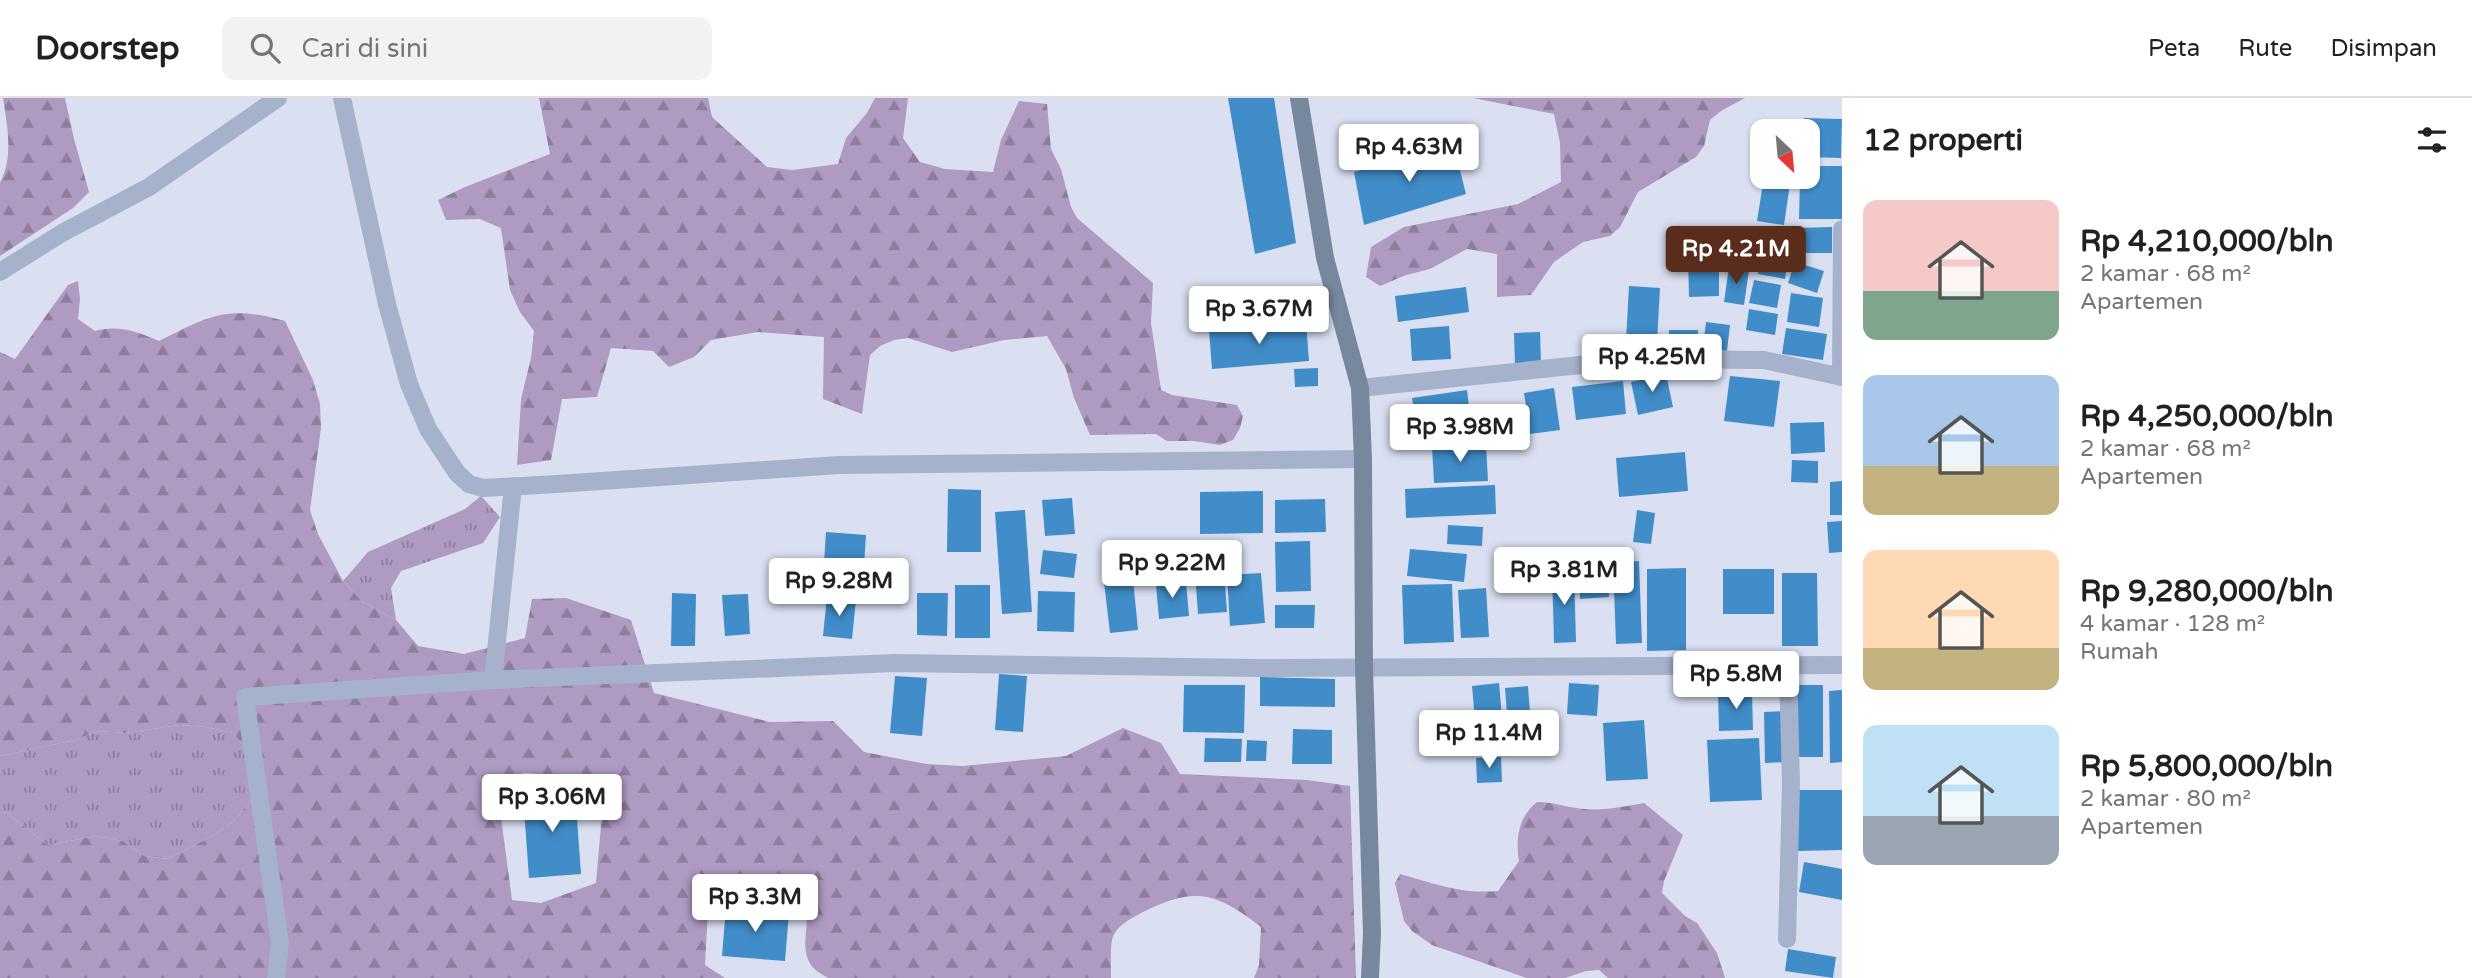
<!DOCTYPE html>
<html lang="id">
<meta charset="utf-8">
<style>
body{margin:0;font-family:"Varela Round",sans-serif;background:#f2f2f2;color:#202124;height:100vh;display:flex;flex-direction:column;font-size:26px;white-space:nowrap}
*{box-sizing:border-box;margin:0}
p{font-size:23px;color:#757577}
.icon{flex:none;width:38px;height:38px;fill:none;stroke:currentColor;stroke-width:2;stroke-linecap:round;stroke-linejoin:round}
.map{position:relative;flex:1;overflow:hidden}
.side{display:flex;flex-direction:column;background:#fff;width:630px}
.side>*{flex:none}
.needle{width:46px;rotate:154deg}
.tools{position:absolute;left:1750px;top:21px;display:grid;gap:14px}
.tools a{display:grid;place-items:center;width:70px;height:70px;border-radius:14px;background:#fff;box-shadow:0 2px 5px #0004;font-size:35px}
.price{position:absolute;translate:-50% -60px;padding:0 16px;border-radius:7px;background:#fff;color:#222;font-size:23px;line-height:46px;filter:drop-shadow(0 2px 4px #0008)}
.price::after{content:'';position:absolute;left:50%;top:42px;width:21px;height:16px;margin-left:-10px;background:inherit;clip-path:polygon(0 0,100% 0,50% 100%)}
.price.on{background:#592c1b;color:#fff}
ul{padding:0;list-style:none}
li{display:flex;align-items:center;gap:21px;height:175px;padding:0 21px}
li span{display:grid;place-items:center;flex:none;width:196px;height:140px;border-radius:14px;color:#555}
li>.icon{margin-inline-start:auto}
span .icon{width:84px;height:84px;fill:#fffc;stroke-width:1}
li b{font-size:30px}
h2{display:flex;justify-content:space-between;align-items:center;height:84px;padding:0 21px;font-size:30px}
header{display:flex;align-items:center;gap:42px;box-sizing:border-box;height:98px;padding:0 35px;background:#fff;border-bottom:2px solid #e0e0e0}
header strong{font-size:33px}
nav{display:flex;gap:38px;margin-inline-start:auto;font-size:24px}
.search{width:490px;height:63px;background:#f2f2f2;display:flex;align-items:center;gap:18px;box-sizing:border-box;padding:0 24px;border-radius:14px;color:#757577;font-size:26px}
main{display:flex;flex:1;min-height:0}
.map>svg:first-child{display:block}
.grass{fill:url(#grass-tufts)}
.forest{fill:url(#forest-firs);fill-rule:evenodd}
.building{fill:#418dc9}
.lines{fill:none;stroke-linecap:round;stroke-linejoin:round}
.minor{stroke:#a6b2cb;stroke-width:18}
.secondary{stroke:#77889e;stroke-width:18}
</style>
<header>
<strong>Doorstep</strong>
<div class="search"><svg class="icon" aria-label="search" viewBox="0 0 24 24"><circle cx="10" cy="10" r="6"/><path d="M15 15l6 6"/></svg>Cari di sini</div>
<nav><a>Peta</a><a>Rute</a><a>Disimpan</a></nav>
</header>
<main>
<div class="map">
<svg width="1842" height="880" viewBox="0 0 1842 880">
<defs>
<pattern id="grass-tufts" width="24" height="20" patternUnits="userSpaceOnUse" patternTransform="scale(1.75)"><rect width="24" height="20" fill="#af9ac2"/><path d="M3 7l-1-3M5 7V3M7 7l1-3M15 17l-1-3M17 17v-4M19 17l1-3" fill="none" stroke="#8e7e9e"/></pattern>
<pattern id="forest-firs" width="22" height="20" patternUnits="userSpaceOnUse" patternTransform="scale(1.75)"><rect width="22" height="20" fill="#af9ac2"/><path d="M5 1l3.5 6h-7zM16 11l3.5 6h-7z" fill="#8e7e9e"/></pattern>
</defs>
<rect width="100%" height="100%" fill="#dae0f2"/>
<path class="grass" d="M481 398 500 419 483 445 401 473 391 490 396 522 363 504 343 483 368 454 465 411Z
M179 627 206 629 233 635 251 654 252 701 234 723 213 738 167 761 144 758 123 743 96 738 48 747 7 715 0 714V658L75 642 99 633 125 635Z"/>
<path class="forest" d="M3 0H65L74 41 89 94 73 110 0 158V85C14 58 7 28 3 0Z
M539 0H708L712 19 767 69 792 72 838 66 846 40 867 15 875 0H908L903 40 920 64 945 71 993 74 1001 42 1019 3 1047 6 1051 51 1061 71 1071 109 1077 120 1153 185 1151 225 1161 292 1172 297 1237 307 1243 318 1240 330 1233 342 1220 347 1194 343H1167L1156 336 1090 337 1074 300 1066 271 1047 238 1004 242 952 254 908 240 894 242 880 248 870 257 862 316 823 301 824 239 758 234 711 242 694 259 669 269 653 253 611 250 597 299 562 301 551 362 517 367 521 301 531 260 534 233 520 214 510 192 501 130 480 121 446 122 438 102 465 89 550 56Z
M1473 0H1745L1721 13 1710 22 1704 48 1696 59 1638 94 1620 129 1610 138 1583 144 1554 164 1531 197 1497 199V156L1467 151 1430 171 1406 177 1380 188 1366 179 1371 149 1404 129 1518 106 1561 84 1560 45 1554 16Z
M78 183 80 201 78 221 95 233C120 227 135 233 159 243 211 217 227 207 285 223L313 282 320 306 321 330 310 412 318 436 343 483 363 504 396 522 418 548 464 556 525 540 532 501 566 500 631 522 654 595 770 624 833 623 864 654 926 666 963 668 1066 658 1123 630 1161 645 1180 676 1307 682 1350 688 1356 880H1254L1259 867 1261 829C1216 794 1195 788 1143 814 1131 821 1116 827 1112 842 1110 854 1111 868 1111 880H828C822 876 815 873 811 867 801 850 807 837 807 819 806 811 805 799 799 793 782 776 729 789 709 794L705 867 725 880H0V714L7 715 48 747 96 738 123 743 144 758 167 761 213 738 234 723 252 701 250 654 233 635 206 629 179 627 125 635 99 633 75 642 0 658V254L15 261 68 187ZM524 675 584 680 602 716 596 785 541 805 512 802 500 712 503 684Z
M1537 704C1551 704 1563 708 1576 710 1599 714 1621 709 1644 705L1683 737 1664 783 1662 795 1685 818 1697 825 1717 855 1725 880H1608L1599 872 1586 873 1565 880H1527L1432 847 1412 833 1404 823 1395 785 1400 776C1437 786 1459 796 1498 793L1519 763C1515 741 1519 718 1537 704Z"/>
<path class="building" d="M1228 0H1274L1296 145 1255 156Z
M1804 20 1842 21 1841 60 1808 59V33H1803Z
M1771 28 1800 32 1799 33H1771Z
M1453 45 1466 96 1364 127 1354 74Z
M1808 68H1842V121H1799L1800 79H1808Z
M1764 79H1791L1784 127 1757 123Z
M1832 129V155H1795V130Z
M1762 156 1788 161 1785 181 1758 176Z
M1719 158V198L1689 199 1688 159Z
M1795 164 1824 173 1817 195 1788 185Z
M1729 169 1749 172 1744 207 1724 204Z
M1754 182 1781 187 1777 210 1749 205Z
M1629 188 1660 190 1657 245 1626 243Z
M1466 189 1469 214 1398 224 1395 198Z
M1791 195 1823 200 1819 229 1787 224Z
M1749 211 1778 216 1775 237 1746 232Z
M1306 224 1309 263 1212 271 1209 232Z
M1706 224 1730 227 1727 253 1703 250Z
M1449 228 1451 261 1412 263 1410 231Z
M1786 230 1827 236 1823 262 1782 256Z
M1669 232H1698L1697 251H1669Z
M1540 234 1541 266 1515 267 1514 235Z
M1318 270V288L1295 289 1294 271Z
M1666 276 1673 309 1638 317 1631 284Z
M1730 278 1780 283 1774 329 1724 323Z
M1623 283 1626 316 1576 322 1572 289Z
M1554 290 1560 332 1530 336 1524 295Z
M1467 292 1472 333 1418 340 1412 300Z
M1824 324 1825 354 1791 356 1790 325Z
M1486 346 1488 383 1434 385 1432 348Z
M1685 354 1688 393 1619 399 1616 360Z
M1792 362 1818 363V385L1791 384Z
M1842 383V417H1830V384Z
M1495 387 1496 416 1406 420 1405 391Z
M948 391 981 392V454H947Z
M1263 393V435L1200 436V394Z
M1072 400 1075 436 1045 438 1042 402Z
M1325 401 1326 434 1275 435V402Z
M1025 412 1032 514 1002 516 995 414Z
M1637 412 1655 415 1651 446 1633 444Z
M1842 423V454L1829 455 1827 424Z
M1448 427 1483 429 1482 448 1447 446Z
M826 434 866 437 864 468 824 465Z
M1193 443 1226 444V466L1193 465Z
M1310 443 1311 493 1276 494 1275 444Z
M1410 451 1467 456 1464 484 1407 478Z
M1043 452 1077 456 1074 480 1040 476Z
M1639 463 1642 545 1616 546 1613 464Z
M1607 466 1609 499 1580 501 1578 469Z
M1686 470V552L1647 553V471Z
M1224 471 1227 514 1198 516 1195 474Z
M1723 471H1774V516H1723Z
M1552 473H1574L1576 544 1554 545Z
M1261 475 1265 525 1230 528 1227 477Z
M1782 475H1817L1818 548H1782Z
M1133 481 1138 532 1110 535 1104 484Z
M1186 484 1189 518 1159 521 1156 487Z
M1452 486 1454 544 1404 546 1402 487Z
M955 487H990V540H955Z
M1486 490 1489 539 1461 540 1458 492Z
M1038 493 1075 494 1074 534 1037 533Z
M672 495 696 496 695 548H671Z
M917 495H948L947 538 917 537Z
M748 496 750 536 725 538 722 497Z
M827 498 856 501 852 541 823 538Z
M1275 507H1315L1314 530H1275Z
M999 576 1027 578 1023 634 995 632Z
M895 578 927 580 922 638 890 635Z
M1260 579 1335 581V609L1260 608Z
M1499 585 1502 619 1475 622 1472 588Z
M1569 585 1599 587 1597 618 1567 616Z
M1184 587H1245L1244 635 1183 634Z
M1794 587H1823V659H1795Z
M1528 588 1531 628 1508 630 1505 590Z
M1842 592V664L1830 665 1829 593Z
M1752 593 1753 632 1719 633 1718 594Z
M1787 613 1788 664 1765 665 1764 614Z
M1644 622 1648 681 1606 683 1603 625Z
M1471 629H1496V652L1471 651Z
M1293 631 1332 632V666H1292Z
M1205 640 1242 641 1241 664H1204Z
M1759 640 1762 702 1710 704 1707 642Z
M1247 642 1267 643 1266 663H1246Z
M1501 659 1502 684 1477 685 1476 660Z
M1798 692H1842V752L1798 753Z
M575 693 581 776 529 780 523 697Z
M1804 764 1842 771V802L1799 794Z
M726 809 789 814 785 863 722 858Z
M1788 851 1836 859 1833 880 1785 873Z"/>
<g class="lines">
<path class="minor" d="M342 0 387 206 409 286 428 331 457 375 469 386 483 390 557 386 839 367 1363 361
M0 174 62 135 149 89 278 0
M1841 279 1842 131
M1360 290 1638 261 1764 262 1842 279
M513 388 493 582 895 565 1259 570 1842 567
M1787 841 1791 686 1788 567
M276 880 280 845 245 599 493 582"/>
<path class="secondary" d="M1299 0 1325 160 1360 290 1363 361 1364 569 1372 835 1370 880"/>
</g>
</svg>
<div class="tools">
<a><svg class="needle" viewBox="-14 -14 28 28"><path d="M0-13l5 13h-10z" fill="#e53935"/><path d="M0 13l5-13h-10z" fill="#757577"/></svg></a>
</div>
<b class="price" style="left:1409px;top:86px">Rp 4.63M</b>
<b class="price on" style="left:1736px;top:188px">Rp 4.21M</b>
<b class="price" style="left:1259px;top:248px">Rp 3.67M</b>
<b class="price" style="left:1652px;top:296px">Rp 4.25M</b>
<b class="price" style="left:1460px;top:366px">Rp 3.98M</b>
<b class="price" style="left:1172px;top:502px">Rp 9.22M</b>
<b class="price" style="left:1564px;top:509px">Rp 3.81M</b>
<b class="price" style="left:839px;top:520px">Rp 9.28M</b>
<b class="price" style="left:1736px;top:613px">Rp 5.8M</b>
<b class="price" style="left:1489px;top:672px">Rp 11.4M</b>
<b class="price" style="left:552px;top:736px">Rp 3.06M</b>
<b class="price" style="left:755px;top:836px">Rp 3.3M</b>
</div>
<section class="side">
<h2>12 properti<svg class="icon" aria-label="filters" viewBox="0 0 24 24"><path d="M4 7h16M4 17h16"/><circle cx="9" cy="7" r="2"/><circle cx="15" cy="17" r="2"/></svg></h2>
<ul>
<li><span style="background:linear-gradient(#f6c9c9 65%,#7fa58c 0)"><svg class="icon" aria-label="home" viewBox="0 0 24 24"><path d="M3 11l9-7 9 7M6 9v11h12V9"/></svg></span><div><b>Rp 4,210,000/bln</b><p>2 kamar · 68 m²</p><p>Apartemen</p></div></li>
<li><span style="background:linear-gradient(#a9c7e8 65%,#c2b280 0)"><svg class="icon" aria-label="home" viewBox="0 0 24 24"><path d="M3 11l9-7 9 7M6 9v11h12V9"/></svg></span><div><b>Rp 4,250,000/bln</b><p>2 kamar · 68 m²</p><p>Apartemen</p></div></li>
<li><span style="background:linear-gradient(#ffd9b3 70%,#c2b280 0)"><svg class="icon" aria-label="home" viewBox="0 0 24 24"><path d="M3 11l9-7 9 7M6 9v11h12V9"/></svg></span><div><b>Rp 9,280,000/bln</b><p>4 kamar · 128 m²</p><p>Rumah</p></div></li>
<li><span style="background:linear-gradient(#bfe0f5 65%,#9aa5b1 0)"><svg class="icon" aria-label="home" viewBox="0 0 24 24"><path d="M3 11l9-7 9 7M6 9v11h12V9"/></svg></span><div><b>Rp 5,800,000/bln</b><p>2 kamar · 80 m²</p><p>Apartemen</p></div></li>
</ul>
</section>
</main>
